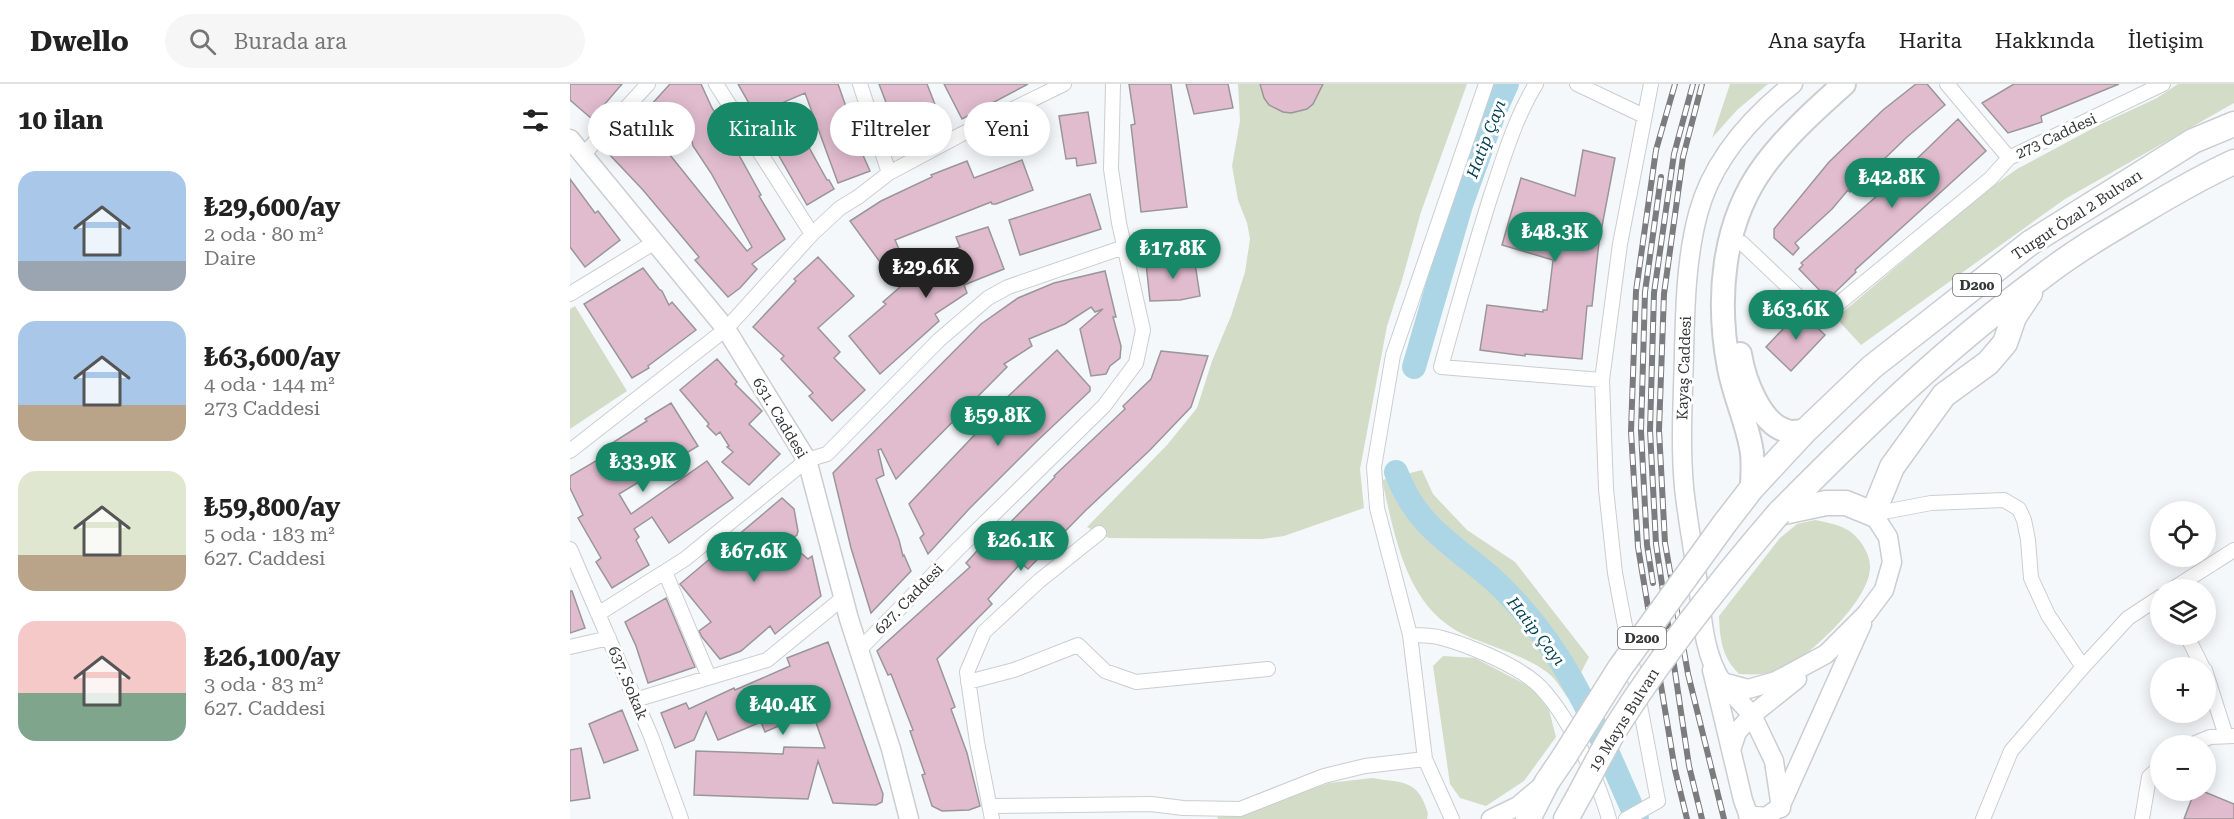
<!DOCTYPE html>
<html lang="tr">
<meta charset="utf-8">
<style>
body{margin:0;font-family:"Roboto Serif",serif;background:#f6f6f6;color:#222;height:100vh;display:flex;flex-direction:column;font-size:22px;white-space:nowrap}
*{box-sizing:border-box;margin:0}
p{font-size:20px;color:#767676}
.icon{flex:none;width:33px;height:33px;fill:none;stroke:currentColor;stroke-width:2;stroke-linecap:round;stroke-linejoin:round}
.map{position:relative;flex:1;overflow:hidden}
.panel{display:flex;flex-direction:column;background:#fff;width:570px}
.panel>*{flex:none}
.top-card{position:absolute;left:18px;top:18px;width:570px;height:54px;display:flex;gap:12px}
.tools{position:absolute;left:1580px;top:417px;display:grid;gap:12px}
.tools a{display:grid;place-items:center;width:66px;height:66px;border-radius:50%;background:#fff;box-shadow:0 3px 15px #0003;font-size:30px}
.price{position:absolute;translate:-50% -51px;padding:0 14px;border-radius:21px;background:#188968;color:#fff;font-size:20px;line-height:39px;filter:drop-shadow(0 2px 3px #0008)}
.price::after{content:'';position:absolute;left:50%;top:36px;width:18px;height:14px;margin-left:-9px;background:inherit;clip-path:polygon(0 0,100% 0,50% 100%)}
.price.active{background:#222;color:#fff}
ul{padding:0;list-style:none}
li{display:flex;align-items:center;gap:18px;height:150px;padding:0 18px}
li span{display:grid;place-items:center;flex:none;width:168px;height:120px;border-radius:18px;color:#555}
li>.icon{margin-inline-start:auto}
span .icon{width:72px;height:72px;fill:#fffc;stroke-width:1}
li b{font-size:26px}
h2{display:flex;justify-content:space-between;align-items:center;height:72px;padding:0 18px;font-size:26px}
.chip{padding:0 21px;border-radius:27px;background:#fff;box-shadow:0 3px 15px #0003;font-size:21px;line-height:54px}
.chip.active{background:#188968;color:#fff}
header{display:flex;align-items:center;gap:36px;box-sizing:border-box;height:84px;padding:0 30px;background:#fff;border-bottom:2px solid #e0e0e0}
header strong{font-size:28px}
nav{display:flex;gap:33px;margin-inline-start:auto;font-size:21px}
.search{width:420px;height:54px;background:#f6f6f6;display:flex;align-items:center;gap:15px;box-sizing:border-box;padding:0 21px;border-radius:33px;color:#767676;font-size:22px}
main{display:flex;flex:1;min-height:0}
.map>svg:first-child{display:block}
.green{fill:#d3dcc7}
.lines{fill:none;stroke-linecap:round;stroke-linejoin:round}
.river{stroke:#acd6e6;stroke-width:24}
.building{fill:#e1bccf;stroke:#9a9698;stroke-width:1.5;fill-rule:evenodd}
.minor-casing{stroke:#cacdd1;stroke-width:16}
.tertiary-casing{stroke:#cacdd1;stroke-width:21}
.primary-casing{stroke:#cacdd1;stroke-width:26}
.trunk-casing{stroke:#cacdd1;stroke-width:27}
.minor{stroke:#fff;stroke-width:14}
.tertiary{stroke:#fff;stroke-width:18}
.primary{stroke:#fff;stroke-width:22}
.trunk{stroke:#fff;stroke-width:24}
.rail-casing{stroke:#7a7c7e;stroke-width:6}
.rail{stroke:#fff;stroke-width:4;stroke-dasharray:11;stroke-linecap:butt}
.trunk-bridge-casing{stroke:#cacdd1;stroke-width:27;stroke-linecap:butt}
.trunk-bridge{stroke:#fff;stroke-width:24}
.labels{text-anchor:middle;dominant-baseline:central;stroke-width:6;stroke-linejoin:round;paint-order:stroke}
.shield{fill:#fff;stroke:#727274;stroke-width:1.5}
.shield-label{font-size:14px;font-weight:bold;fill:#353638}
.street-label{font-size:15px;fill:#353638;stroke:#fff}
.water-label{font-size:16px;font-style:italic;fill:#034253;stroke:#fff}
</style>
<header>
<strong>Dwello</strong>
<div class="search"><svg class="icon" aria-label="search" viewBox="0 0 24 24"><circle cx="10" cy="10" r="6"/><path d="M15 15l6 6"/></svg>Burada ara</div>
<nav><a>Ana sayfa</a><a>Harita</a><a>Hakkında</a><a>İletişim</a></nav>
</header>
<main>
<section class="panel">
<h2>10 ilan<svg class="icon" aria-label="filters" viewBox="0 0 24 24"><path d="M4 7h16M4 17h16"/><circle cx="9" cy="7" r="2"/><circle cx="15" cy="17" r="2"/></svg></h2>
<ul>
<li><span style="background:linear-gradient(#a9c7e8 75%,#9aa5b1 0)"><svg class="icon" aria-label="home" viewBox="0 0 24 24"><path d="M3 11l9-7 9 7M6 9v11h12V9"/></svg></span><div><b>₺29,600/ay</b><p>2 oda · 80 m²</p><p>Daire</p></div></li>
<li><span style="background:linear-gradient(#a9c7e8 70%,#b9a48a 0)"><svg class="icon" aria-label="home" viewBox="0 0 24 24"><path d="M3 11l9-7 9 7M6 9v11h12V9"/></svg></span><div><b>₺63,600/ay</b><p>4 oda · 144 m²</p><p>273 Caddesi</p></div></li>
<li><span style="background:linear-gradient(#dfe7d0 70%,#b9a48a 0)"><svg class="icon" aria-label="home" viewBox="0 0 24 24"><path d="M3 11l9-7 9 7M6 9v11h12V9"/></svg></span><div><b>₺59,800/ay</b><p>5 oda · 183 m²</p><p>627. Caddesi</p></div></li>
<li><span style="background:linear-gradient(#f6c9c9 60%,#7fa58c 0)"><svg class="icon" aria-label="home" viewBox="0 0 24 24"><path d="M3 11l9-7 9 7M6 9v11h12V9"/></svg></span><div><b>₺26,100/ay</b><p>3 oda · 83 m²</p><p>627. Caddesi</p></div></li>
</ul>
</section>
<div class="map">
<svg width="1664" height="735" viewBox="0 0 1664 735">
<rect width="100%" height="100%" fill="#f5f8fb"/>
<path class="green" d="M668 0H897L851 128 832 196 817 242 790 385 794 424 714 452 692 455 539 454 517 443 597 361 627 324 642 277 661 232 675 188 680 155 677 139 668 116 662 82 670 37Z
M1160 0H1198L1167 26 1142 54Z
M1608 0H1664V19L1495 115 1291 261 1266 234 1416 107 1447 85 1531 40 1587 14Z
M5 222 57 307 0 345V225Z
M852 386 863 410 897 446 945 478 1019 573 998 614C992 606 986 595 978 589 955 571 921 563 895 551 836 524 825 453 812 396Z
M1245 436C1255 438 1267 440 1276 445 1282 448 1288 454 1292 460 1298 469 1302 480 1299 491 1292 522 1242 570 1214 584 1199 591 1184 591 1169 590 1152 573 1150 556 1149 532L1210 454 1227 440Z
M873 572 905 574 962 604 979 626 986 653 954 697 916 722 890 714 880 700 863 582Z
M802 694C827 699 845 694 855 721 857 727 859 729 857 735H648L647 733 670 730 759 699Z"/>
<g class="lines">
<path class="river" d="M844 283 891 121 926 24 937 0
M826 388C847 444 883 460 925 497 940 511 953 526 965 541 1011 598 1037 669 1067 735"/>
</g>
<path class="building" d="M0 0H52L22 35 0 16Z
M100 0H131L142 24 171 70 169 71 191 111 189 112 215 155 182 180 187 185 170 204 158 213 125 176 129 173 73 106 38 69 73 35 70 33ZM119 42 123 62 141 89 182 163 177 167 96 66Z
M168 0H268L280 34 277 35 300 87 268 99 235 9 214 18 257 96H259L264 105 237 121Z
M309 0H357L375 46 333 63Z
M374 0H458L392 35Z
M559 0H601L617 123 571 128 561 41 565 40Z
M616 0H658L663 24 624 30Z
M690 0H753L743 20 737 25 721 29 713 28 699 21 694 14Z
M1346 0H1357L1375 21 1337 53 1280 108 1278 106 1262 125 1225 159 1229 164 1223 171 1204 154V145L1259 78 1313 26Z
M1444 0H1549L1471 32 1472 38 1438 49 1412 19Z
M518 28 526 79 507 82 506 74 496 75 489 32Z
M1388 35 1416 67 1285 186 1286 188 1258 215 1229 185 1233 181 1231 179 1326 95Z
M1013 66 1045 74 1029 158 1022 222H1017L1012 275 955 270V272L910 266 917 221 973 228V226H977L983 176 932 161 951 94 1005 112Z
M452 76 463 106 426 120H422L421 118 325 156 329 165 310 178 280 137 311 117 362 93 361 91 397 77 404 94Z
M0 95 25 129 28 127 50 156 15 183 0 163Z
M520 110 531 145 450 171 439 136Z
M418 143 434 185 394 201 397 209 365 230 369 237 310 290 279 252 316 220 313 218 368 170 390 163 386 153Z
M248 173 284 212 248 244 270 268 264 274 295 306 262 337 239 312 243 309 211 275 214 272 183 243 226 197 224 195Z
M624 173 630 212 610 216 580 217 576 179 614 177V174Z
M73 184 89 205 92 207 99 221 102 218 126 246 78 282 79 284 62 294 14 220Z
M535 187 546 233H543L551 262 550 274 540 282 536 290 521 292 510 245 533 225 525 228 521 223 495 240 459 255 462 262 434 280 437 283 326 395 311 365 308 366 314 391 306 395 329 456 333 472 334 471 341 487 301 529 281 464 263 389 411 240 448 214 484 199Z
M1230 227 1255 251 1221 287 1196 263Z
M487 266 520 303V307L467 357 399 425 358 470 350 454 354 450 339 420 432 322 430 320Z
M591 267 638 272 621 323 579 367 516 426 458 485 451 479 418 515 422 520 367 575 385 623 381 625 397 669 410 722 399 726 372 727 362 722 352 691 355 690 340 647 343 646 321 590 318 591 307 567 400 483 396 479 415 458 418 461 485 393 484 392 555 325 553 322 581 295Z
M147 275 167 298 165 300 192 327 179 340 210 370 179 401 152 378 163 368 157 363 159 362 150 348 146 351 137 342 139 340 110 306Z
M101 319 128 362 49 410 61 430 137 377 163 414 99 459 82 433 64 445 69 453 66 456 79 481 42 504 26 478 31 474 8 434 13 431 0 404V392L43 367 39 361 77 337 75 335Z
M212 414 224 425 228 447 227 451 218 458 238 475 242 472 251 512 205 550 200 542 171 567 150 575 132 553 129 547 141 538 110 500Z
M0 507H2L15 544 0 549Z
M96 514 125 583 78 599 66 562 55 538Z
M258 558 313 710 312 718 306 721 263 719 248 677 238 715 124 711 126 667 213 670 214 663 255 664 245 636 241 637 238 629 195 648 191 638 148 656 136 628 124 656 105 664 91 629 116 619 119 625 164 604 165 606 220 582 217 574Z
M52 626 68 666 34 679 19 640Z
M11 664 20 714 0 717V666Z
M1625 706H1630L1664 720V735H1614Z"/>
<g class="lines">
<defs>
<path id="minor" d="M146 0 242 150
M290 0 319 89
M966 0C945 34 934 73 921 111 903 168 887 225 871 283L1032 296
M1007 0 1074 32
M1377 0 1439 74
M13 71 78 0
M1172 159 1251 234 1420 95 1439 74 1593 0
M0 210 85 158
M0 367 156 245 242 150 270 124 288 113 319 89 390 51 494 0
M1303 430 1361 419 1434 416 1449 425 1454 436 1458 456 1461 494 1478 531 1513 583 1558 534 1590 513
M0 465 81 652 111 735
M95 488 139 593
M1601 506 1664 466
M28 530 115 475 237 376 257 370 369 256 418 214 438 203 554 163
M1616 550 1633 584
M840 551C850 551 862 551 872 554 898 561 946 581 966 599 997 627 1028 696 1039 735
M0 563 39 554
M290 565 388 465 534 322 566 279 573 246 549 139 541 85 543 0
M1635 586 1656 652
M398 598 444 586 508 561 535 587 566 598 698 585
M65 616 197 576 273 514
M1618 662 1640 653 1664 652
M420 722 581 720 613 724 670 725 754 692 795 682 855 675
M422 735 407 658 397 588 414 548 469 497 529 449
M882 735 855 675 840 551 807 424 804 383 823 271 916 0
M1056 735 1088 717 1045 489 1036 405 1032 296 1050 160 1081 0
M1413 735 1441 667 1513 583
M1572 735 1579 693 1590 683"/>
<path id="tertiary" d="M1223 0C1181 33 1142 77 1128 130 1116 175 1115 224 1114 270 1113 315 1110 359 1114 403 1117 433 1123 463 1127 493 1132 528 1132 567 1152 598L1178 605 1206 597 1256 570 1296 530 1314 506 1322 478 1318 453 1303 430
M0 55 156 245 237 376 279 535 321 665 339 735
M1142 586 1173 716 1180 735
M1152 598 1182 631 1204 677 1211 724
M1161 666 1167 648 1182 631 1227 595
M1178 731 1196 733 1210 723 1292 540
M921 735 948 722 973 701"/>
<path id="primary" d="M1170 270C1174 295 1190 340 1217 347 1222 349 1230 347 1235 347
M1182 404C1182 391 1184 377 1181 363 1176 336 1164 311 1159 284 1146 215 1152 139 1194 82 1217 51 1246 25 1274 0"/>
<path id="trunk" d="M1209 429C1292 345 1377 262 1473 192 1504 168 1538 148 1572 128 1602 110 1633 92 1664 78
M1209 429 1256 419H1276L1303 430 1322 383 1374 311 1418 279 1435 259 1444 233 1460 209
M1155 439 1182 404 1235 347 1302 283 1460 159 1623 57 1664 40
M958 735 977 698 994 673
M996 735 1011 708"/>
</defs>
<use href="#minor" class="minor-casing"/>
<use href="#tertiary" class="tertiary-casing"/>
<use href="#primary" class="primary-casing"/>
<use href="#trunk" class="trunk-casing"/>
<use href="#minor" class="minor"/>
<use href="#tertiary" class="tertiary"/>
<use href="#primary" class="primary"/>
<use href="#trunk" class="trunk"/>
<defs>
<path id="rail" d="M1105 0 1086 66 1066 207 1061 347 1068 463 1105 686 1117 735
M1123 0 1104 70 1084 209 1080 346 1086 460 1119 682 1132 735
M1132 0 1113 73 1094 210 1089 346 1095 459 1118 590 1154 735
M1083 499 1077 461 1071 347 1075 208 1091 93"/>
</defs>
<use href="#rail" class="rail-casing"/>
<use href="#rail" class="rail"/>
<defs>
<path id="trunk-bridge" d="M994 673 1050 584 1155 439
M1011 708C1024 684 1036 659 1051 636 1098 563 1152 495 1209 429"/>
</defs>
<use href="#trunk-bridge" class="trunk-bridge-casing"/>
<use href="#trunk-bridge" class="trunk-bridge"/>
</g>
<g class="labels">
<g class="shield">
<rect x="1383" y="190" width="48" height="22" rx="4.5"/>
<rect x="1048" y="543" width="48" height="22" rx="4.5"/>
</g>
<g class="shield-label">
<text x="1407" y="201">D200</text>
<text x="1072" y="554">D200</text>
</g>
<g class="street-label">
<text transform="translate(1486 52) rotate(-25)">273 Caddesi</text>
<text transform="translate(1507 131) rotate(-33)">Turgut Özal 2 Bulvarı</text>
<text transform="translate(1114 284) rotate(-88)">Kayaş Caddesi</text>
<text transform="translate(210 334) rotate(59)">631. Caddesi</text>
<text transform="translate(339 515) rotate(-46)">627. Caddesi</text>
<text transform="translate(58 599) rotate(67)">637. Sokak</text>
<text transform="translate(1054 636) rotate(-58)">19 Mayıs Bulvarı</text>
</g>
<g class="water-label">
<text transform="translate(916 55) rotate(-69)">Hatip Çayı</text>
<text transform="translate(966 547) rotate(52)">Hatip Çayı</text>
</g>
</g>
</svg>
<div class="tools">
<a><svg class="icon" aria-label="locate" viewBox="0 0 24 24"><circle cx="12" cy="12" r="6"/><path d="M12 2v4M12 18v4M2 12h4M18 12h4"/></svg></a>
<a><svg class="icon" aria-label="layers" viewBox="0 0 24 24"><path d="M12 4l9 5-9 5-9-5zM3 14l9 5 9-5"/></svg></a>
<a>+</a>
<a>−</a>
</div>
<b class="price" style="left:1322px;top:125px">₺42.8K</b>
<b class="price" style="left:985px;top:179px">₺48.3K</b>
<b class="price" style="left:603px;top:196px">₺17.8K</b>
<b class="price active" style="left:356px;top:215px">₺29.6K</b>
<b class="price" style="left:1226px;top:257px">₺63.6K</b>
<b class="price" style="left:428px;top:363px">₺59.8K</b>
<b class="price" style="left:73px;top:409px">₺33.9K</b>
<b class="price" style="left:451px;top:488px">₺26.1K</b>
<b class="price" style="left:184px;top:499px">₺67.6K</b>
<b class="price" style="left:213px;top:652px">₺40.4K</b>
<div class="top-card">
<a class="chip">Satılık</a>
<a class="chip active">Kiralık</a>
<a class="chip">Filtreler</a>
<a class="chip">Yeni</a>
</div>
</div>
</main>
